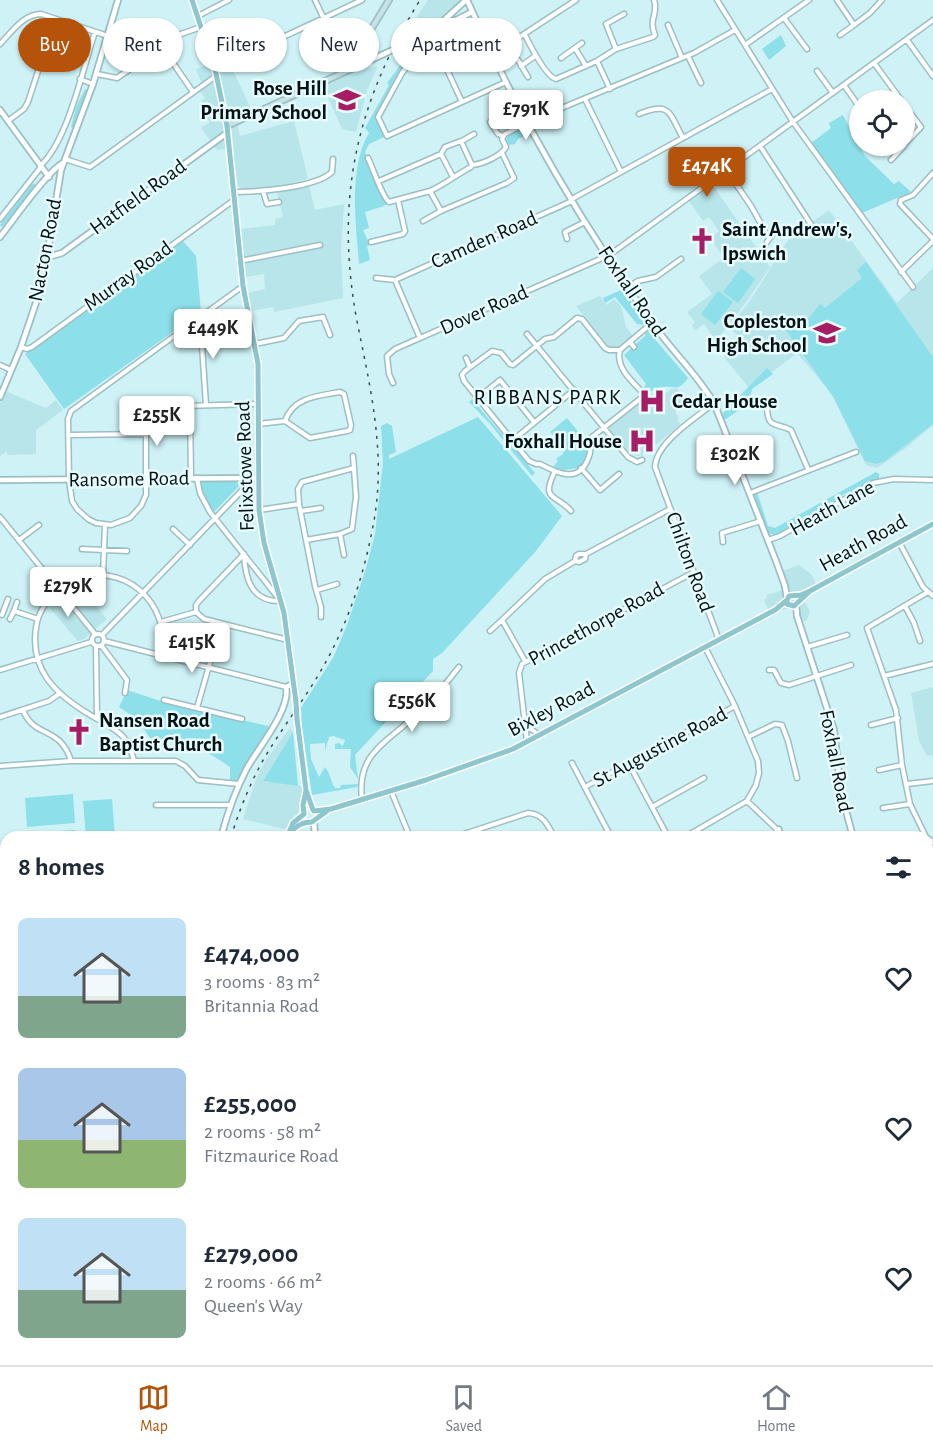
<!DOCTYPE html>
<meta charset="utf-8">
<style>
body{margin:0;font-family:"Alegreya Sans",sans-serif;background:#f6f6f7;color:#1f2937;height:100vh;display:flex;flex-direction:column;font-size:22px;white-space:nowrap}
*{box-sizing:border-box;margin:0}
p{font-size:20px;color:#747a83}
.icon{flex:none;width:33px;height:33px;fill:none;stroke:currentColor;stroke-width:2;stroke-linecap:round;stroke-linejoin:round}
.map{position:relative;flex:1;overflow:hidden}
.sheet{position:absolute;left:0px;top:831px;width:933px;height:534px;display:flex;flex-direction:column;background:#fff;border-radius:18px 18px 0 0;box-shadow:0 2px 4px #0004}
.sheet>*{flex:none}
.top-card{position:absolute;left:18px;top:18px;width:600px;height:54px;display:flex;gap:12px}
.controls{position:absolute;left:849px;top:90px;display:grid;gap:12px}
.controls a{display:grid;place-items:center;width:66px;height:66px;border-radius:50%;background:#fff;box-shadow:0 2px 4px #0004;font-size:30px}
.price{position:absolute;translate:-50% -51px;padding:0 14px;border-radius:6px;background:#fff;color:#222;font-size:20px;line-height:39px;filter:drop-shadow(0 2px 3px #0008)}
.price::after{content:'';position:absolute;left:50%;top:36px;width:18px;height:14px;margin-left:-9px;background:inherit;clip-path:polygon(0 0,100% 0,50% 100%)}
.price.selected{background:#b45309;color:#fff}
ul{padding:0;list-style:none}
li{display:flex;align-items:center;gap:18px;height:150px;padding:0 18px}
li span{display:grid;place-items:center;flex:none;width:168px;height:120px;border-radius:9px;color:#555}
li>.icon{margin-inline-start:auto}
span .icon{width:72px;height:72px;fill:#fffc;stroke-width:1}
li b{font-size:26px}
h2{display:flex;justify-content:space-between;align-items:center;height:72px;padding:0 18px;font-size:26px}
.chip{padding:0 21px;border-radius:27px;background:#fff;box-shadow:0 2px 4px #0004;font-size:21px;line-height:54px}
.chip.selected{background:#b45309;color:#fff}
.menu{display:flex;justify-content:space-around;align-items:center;height:84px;border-top:2px solid #e0e1e3;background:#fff;font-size:16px;color:#747a83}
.menu a{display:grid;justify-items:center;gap:3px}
.menu .selected{color:#b45309}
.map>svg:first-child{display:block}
.built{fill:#b7e5ea}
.green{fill:#8ddfe9}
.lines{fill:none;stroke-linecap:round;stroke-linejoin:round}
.stream{stroke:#327c84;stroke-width:1.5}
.minor-casing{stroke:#9cbfc3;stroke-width:7}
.tertiary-casing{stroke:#9cbfc3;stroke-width:8}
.secondary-casing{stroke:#9cbfc3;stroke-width:8}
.primary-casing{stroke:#fff;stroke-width:8}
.minor{stroke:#fff;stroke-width:4}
.tertiary{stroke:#fff;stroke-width:4.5}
.secondary{stroke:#c6e2e6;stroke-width:4.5}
.primary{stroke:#8dc6cc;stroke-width:5}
.rail{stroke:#3b4d50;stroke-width:1.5;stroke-dasharray:3 6;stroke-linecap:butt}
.tertiary-bridge-casing{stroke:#9cbfc3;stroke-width:8;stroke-linecap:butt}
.primary-bridge-casing{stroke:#fff;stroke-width:8;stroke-linecap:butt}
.tertiary-bridge{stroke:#fff;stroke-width:4.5}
.primary-bridge{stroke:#8dc6cc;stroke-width:5}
.labels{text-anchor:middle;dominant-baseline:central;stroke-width:5;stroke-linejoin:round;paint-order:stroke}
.poi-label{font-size:21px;font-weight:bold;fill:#051113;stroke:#e7fcff;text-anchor:end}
.street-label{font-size:21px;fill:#051113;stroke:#e7fcff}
.neighbourhood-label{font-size:22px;letter-spacing:1.5px;fill:#051113;stroke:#e7fcff}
</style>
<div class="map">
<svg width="933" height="1365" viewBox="0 0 933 1365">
<rect width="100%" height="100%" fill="#cef2f6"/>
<path class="built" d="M428 0H461L429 31 401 41Z
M225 53 252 111 236 119 240 136 294 121 308 179 270 188H241L238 186 232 148 217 150 201 128 210 122 204 114 207 111 201 101 205 98 199 90 203 87 196 69 214 62 213 58Z
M367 63 370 68 378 66 367 90 356 132 342 129 323 86 325 83Z
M712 184 770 267 747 301 716 341 704 324 695 330 692 325 695 322 687 312 712 294 699 276 724 258 710 238 719 231 709 217 703 221 689 201Z
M309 185 315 210 344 204 341 249 343 298 274 312 273 307 252 311 247 293 265 289 264 274 244 277 240 229 275 225V219L283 217 277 192Z
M829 210 897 303 933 268V425L907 447 877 468 866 465 831 393 797 353 750 389 724 357 741 339 729 327 750 301 786 243 793 235Z
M600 296 607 305 614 299 621 306 626 327 633 336 619 348 609 347 576 306Z
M677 388 687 401 675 412 679 418 677 420 681 424 642 456 632 455 609 428 651 393 657 400 671 389Z
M5 391 46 408 56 400 63 410 36 430V454L7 455V451L0 456V404Z
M799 565 811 574 818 587 802 597 810 611 807 620 799 623 794 607 770 613 764 600 767 598V595L786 589 780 572Z
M75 582 107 619 84 639 78 641 47 605Z
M933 687V755L927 756 919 741 911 693Z
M290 728 293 732 263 781 303 786 298 815H295L287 828 284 829 243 819 257 777 267 758Z
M196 831 214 832V837H121V834Z
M0 1030H6V1290L0 1289Z
M6 1333V1359H189L191 1365H2L0 1335Z"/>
<path class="green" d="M781 35 786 46 769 60 762 49Z
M417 42 419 44 414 49 417 52 402 73 378 117 386 136 369 144 365 152 384 198 389 202 384 206 365 212 369 228 363 230 370 245 367 246 370 260 359 264C356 225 348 168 369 133L365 128 389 85 387 83 401 64 395 59 404 48Z
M85 89 88 90 74 129 71 127 76 107Z
M843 115 865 156 894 184 899 181 911 192 862 213 811 143 831 128 829 123Z
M522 128 527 129 529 133 518 139 515 144 509 145 506 140 508 135Z
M33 183 37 186 2 227 0 225Z
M183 241 196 256 201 312 64 409 25 354Z
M866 262 933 357V424L885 461 877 464 865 461 834 398 783 326 787 319 809 318 820 304 825 308 862 278 857 270Z
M741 268 755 279 738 303 723 292Z
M621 290 624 291 644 321V325L637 324 615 297 605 303 603 298Z
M718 291 733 302 715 325 701 314Z
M647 330 688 378C677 393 676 385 663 387 658 387 653 390 649 392L643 389 646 384 624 355 646 335 644 332Z
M767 368 773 374 752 389 749 401 739 410 726 419 722 418 721 415Z
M472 399 535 473 532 476 491 425 469 402Z
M478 417 562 516 536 551 442 653 433 659V671L355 755 358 779 350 767 351 749H335V744L339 743 343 746 345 740 333 736 329 737 325 751V743L310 744 311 759 319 777 325 767C331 775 330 780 335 788H340L341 785 358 784 357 787 312 795 302 726 301 708 334 656 347 625 365 572 375 534 383 463 381 426 387 423 392 426 396 452 389 455V459Z
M567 418 581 435 568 446 582 436C590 444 589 460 579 467 576 469 569 469 565 470V472L555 470 554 466 558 461 556 459 563 454 565 449 550 432Z
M876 472 879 474V480L844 494 805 520 775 535 768 533 753 493 757 492 768 526 775 528Z
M237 481 239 486 214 512 204 498 199 482Z
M127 690 173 705 177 704 272 727 240 784H230V767C201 747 186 740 150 738L137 719 119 707Z
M293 732 298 786 263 781Z
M73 794 75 823 27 827 25 798Z
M112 799 115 837H86L83 801Z
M75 830 76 837H28V833Z
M927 1191 933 1197V1365H575L568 1359H927Z
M471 1359H511L499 1365H474Z"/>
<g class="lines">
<path class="stream" d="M872 1359 879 1365"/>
<defs>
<path id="minor" d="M315 0 348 70
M717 0 793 122 913 287
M837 0 854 25 870 13 882 0
M198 16 229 0
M784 18 807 49
M668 25 682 58
M430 33 462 102
M424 35 425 42 402 73 378 117 387 136 506 82
M525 35C530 45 546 77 556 79L597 61 616 49 653 37 655 35C648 18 659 14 654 0
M840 35 854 25
M907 40 933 76
M0 44C11 33 23 14 41 14L108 36
M745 45 809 0
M162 47 193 92
M575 48 586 66
M616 49 606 24 624 14
M492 55 576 0
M688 56 701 83
M561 58 582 43
M518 60 528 77
M597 61 610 89
M874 63 901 100
M521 66 535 56
M215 69 362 0
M817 71 833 93
M97 74 117 78 181 34 201 27
M80 79 93 84
M844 85 860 108
M585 99 621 172
M889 100 897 94
M904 105 921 127 904 145
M639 114C671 101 669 113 683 138
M8 121 24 109 28 102 55 19
M490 122 498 134 503 136
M462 141 474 134
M760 146 814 229
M441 154 445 147 461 141 472 165C483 164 501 156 506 147L502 139 505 134 528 122 694 53 735 30
M368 158C373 168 382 197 389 202L430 191 441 211 507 183 514 178 502 153
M65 159 90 167 216 76
M891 160 904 146
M40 166C68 141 83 68 95 32
M727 171 751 206 769 238
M933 173 913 195 901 200 900 204 933 239
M379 181 441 154 453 177
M263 191 267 204 279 202
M430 191C445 184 456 175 471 167L472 165
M233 192C256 192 316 188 332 172L333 159
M572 199 772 89
M0 219 41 167
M423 221 441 211
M567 239 565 232 585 222
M371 242 403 234 405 231 398 200
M767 242 772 235
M608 256 933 20
M240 261 320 245
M901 272 933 241
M376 278 395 280 572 201
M395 280 420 338
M243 286 71 411 68 419 69 480 72 501 77 509 88 519 96 523 111 525 130 518 141 506 146 495V413L149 407 258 404
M629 287 638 281 656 277 681 259
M200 317 206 405
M577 318 582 319 605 348 609 350H620C615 368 633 382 645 395L592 437C589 443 592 450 589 456 580 485 557 473 540 464H536L529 461 464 381 462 375 465 371 492 351 501 353 510 364 513 365 545 339 554 337Z
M527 334 628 457 637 462 642 460
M630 342 634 347
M255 344 284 338 299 321 323 317 330 335
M21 347 27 349 32 347 234 200
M620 350 652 323
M466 358 470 367
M0 365 11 370
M393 383 389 374 387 356 395 349 607 256
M478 398 500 380 534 422
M714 403C696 418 656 442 655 467L719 640
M190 405 191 478
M767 408C768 429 775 422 791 430L808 469
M258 424 285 421C293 397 318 396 340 392L344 394 351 425 350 430 347 431 310 438 285 421
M69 435 146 434
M512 441 574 390
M353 456 354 468
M581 468 600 490 619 474
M554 473C541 501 556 494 571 511
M197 478 200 493 210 512 280 600
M750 493 856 452
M299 504 315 586 321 607V617
M259 510 299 504 298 489 302 482 354 468 356 497 352 529 340 534 306 540
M301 511 321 508
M0 517 95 634
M173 529 190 545
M340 534 344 555
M19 540 39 525
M768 540 780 536 873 483 894 479 933 480
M723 542 722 533 761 521
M899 542 923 587 933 596
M82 549 127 551
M244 554C245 578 251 601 279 601
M575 561 576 556 579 554H586L670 509
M103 575 105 525
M317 590 337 584
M905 606 914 623 920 641
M14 611 17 602
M196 612 204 619 288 640
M196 612V605L199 601 244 554
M2 615 8 599
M10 619 14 611 38 619
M161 622 196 612
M490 631 502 620
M92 640a6 6 0 1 1 12 0a6 6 0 1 1-12 0Z
M102 635 253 479
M104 641 286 687
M101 645 127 680 125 693
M96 647 97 718
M807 647 847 635
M525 661 502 620 545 579 575 561 579 562 585 559 586 554
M0 670 91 642
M769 670H774L781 683 789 685 851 665
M884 676 933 664
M164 700 242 719
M197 708 221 624
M23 710C34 739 60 725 71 761
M0 717 49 701 59 694
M871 725 898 718
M527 726 539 735
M748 737 775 724 782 725 788 741 797 778
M527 741 519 673 522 664 694 572
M134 761C132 753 130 746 126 740 118 729 103 723 92 716 56 695 27 669 37 622 41 606 56 587 71 581 123 559 171 602 162 655
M572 763 611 837
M629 764 668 837
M0 766 71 761H176L185 766 198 780 239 784
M879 770 902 765
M907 784 933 781
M585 787 735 706
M391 791 410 837
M362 799C356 753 388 742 416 715 432 700 446 684 459 667
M747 801 785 837
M156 805H231
M652 807 704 778
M883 808 910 804
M480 829 483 837
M455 837 528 813C543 814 548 825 554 837
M685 837 747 801 756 785 759 773 758 761 735 706 705 647
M772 837 779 829
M926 837 910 804 902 765 896 710 867 628 928 592
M927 838 933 842
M927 893 933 890
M0 961 6 963
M0 1002 6 1003
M0 1030H6
M0 1100H6
M927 1107 930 1106
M927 1162 933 1165
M252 1359 253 1365
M272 1359V1365
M292 1359 296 1365
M300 1365 309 1363 319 1365
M323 1365 324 1359"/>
<path id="tertiary" d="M467 0C517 113 581 223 653 324 672 351 697 374 714 403L776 561 785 586 787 599
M444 21 450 23 472 12
M401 46 430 33 466 0
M351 69 386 53
M0 110 49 177
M0 237C12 222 48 170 63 163
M48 257 62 253 227 133
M0 397 21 347 43 282 61 170 93 84 118 0
M0 480 258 478
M796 604 797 616 834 730 841 792 853 837
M314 821 315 837
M221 837C227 815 235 791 246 770 257 749 291 710 286 687L293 684
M0 895 6 894
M927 968 933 979
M0 1211 6 1208
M0 1288 1 1226
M5 1298 6 1263
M398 1359 400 1365"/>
<path id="secondary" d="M227 126 351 69 352 61 389 0"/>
<path id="primary" d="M192 0 215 69 227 126 243 286 258 364 259 510 264 543 284 613 296 702
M810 591 794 606 787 604V600L789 596 801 595 810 591 933 524
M297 719 306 790 313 810
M314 811 331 809 426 780 513 749 775 610 786 601
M304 813 303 805 306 791
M289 833C297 826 302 822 312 822L327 811
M287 837 293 823 304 814
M0 1297 6 1298
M0 1322 6 1320
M224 1359 226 1365"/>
</defs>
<use href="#minor" class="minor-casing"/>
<use href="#tertiary" class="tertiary-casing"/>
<use href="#secondary" class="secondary-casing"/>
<use href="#primary" class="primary-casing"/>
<use href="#minor" class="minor"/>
<use href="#tertiary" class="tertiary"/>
<use href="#secondary" class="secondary"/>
<use href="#primary" class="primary"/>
<path class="rail" d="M231 837C239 811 249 786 262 762 281 729 305 699 323 667 347 625 363 578 372 531 388 457 370 387 356 316 335 196 357 102 420 0
M203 1359 205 1365"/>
<defs>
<path id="tertiary-bridge" d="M386 53 401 46"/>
<path id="primary-bridge" d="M296 702 297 719"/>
</defs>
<use href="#tertiary-bridge" class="tertiary-bridge-casing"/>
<use href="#primary-bridge" class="primary-bridge-casing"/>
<use href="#tertiary-bridge" class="tertiary-bridge"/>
<use href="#primary-bridge" class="primary-bridge"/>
</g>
<defs>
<symbol id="school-bare" viewBox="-9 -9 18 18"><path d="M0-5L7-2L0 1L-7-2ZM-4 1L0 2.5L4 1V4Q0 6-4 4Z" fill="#a61d65" stroke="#e7fcff" stroke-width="2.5" paint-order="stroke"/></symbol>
<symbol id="church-bare" viewBox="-9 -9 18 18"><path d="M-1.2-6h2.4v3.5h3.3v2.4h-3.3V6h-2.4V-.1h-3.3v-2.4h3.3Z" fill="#a61d65" stroke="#e7fcff" stroke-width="2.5" paint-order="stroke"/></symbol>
<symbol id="hospital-bare" viewBox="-9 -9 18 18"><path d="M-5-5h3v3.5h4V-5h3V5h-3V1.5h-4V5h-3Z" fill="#a61d65" stroke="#e7fcff" stroke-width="2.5" paint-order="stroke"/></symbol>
</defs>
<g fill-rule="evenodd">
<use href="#school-bare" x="328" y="81" width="38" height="38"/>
<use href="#church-bare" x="683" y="222" width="38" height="38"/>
<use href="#school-bare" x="808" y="314" width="38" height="38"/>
<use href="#hospital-bare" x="633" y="382" width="38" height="38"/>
<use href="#hospital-bare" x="623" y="422" width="38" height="38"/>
<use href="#church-bare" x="60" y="713" width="38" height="38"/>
</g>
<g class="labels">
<g class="poi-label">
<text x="327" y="88">Rose Hill<tspan x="327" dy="24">Primary School</tspan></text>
<text x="722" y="229" text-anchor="start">Saint Andrew's,<tspan x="722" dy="24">Ipswich</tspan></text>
<text x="807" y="321">Copleston<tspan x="807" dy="24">High School</tspan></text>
<text x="672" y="401" text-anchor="start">Cedar House</text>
<text x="622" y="441">Foxhall House</text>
<text x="99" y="720" text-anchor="start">Nansen Road<tspan x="99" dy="24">Baptist Church</tspan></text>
</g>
<g class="street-label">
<text transform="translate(138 197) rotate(-36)">Hatfield Road</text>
<text transform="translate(484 240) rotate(-24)">Camden Road</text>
<text transform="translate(45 250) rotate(-79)">Nacton Road</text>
<text transform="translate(128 276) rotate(-36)">Murray Road</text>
<text transform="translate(632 291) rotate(56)">Foxhall Road</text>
<text transform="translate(484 310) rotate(-24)">Dover Road</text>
<text transform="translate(245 466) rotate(-92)">Felixstowe Road</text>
<text transform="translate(129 479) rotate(-1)">Ransome Road</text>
<text transform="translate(832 508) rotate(-29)">Heath Lane</text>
<text transform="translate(863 543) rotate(-29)">Heath Road</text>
<text transform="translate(690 562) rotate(70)">Chilton Road</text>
<text transform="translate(596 624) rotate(-29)">Princethorpe Road</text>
<text transform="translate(551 709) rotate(-28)">Bixley Road</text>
<text transform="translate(660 747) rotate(-28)">St Augustine Road</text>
<text transform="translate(836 761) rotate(79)">Foxhall Road</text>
</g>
<g class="neighbourhood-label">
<text x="548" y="397">RIBBANS PARK</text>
</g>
</g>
</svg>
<div class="controls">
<a><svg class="icon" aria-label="locate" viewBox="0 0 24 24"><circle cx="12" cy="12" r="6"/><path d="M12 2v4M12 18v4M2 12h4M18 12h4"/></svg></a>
</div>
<b class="price" style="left:526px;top:141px">£791K</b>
<b class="price selected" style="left:707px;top:198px">£474K</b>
<b class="price" style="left:213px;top:360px">£449K</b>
<b class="price" style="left:157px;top:447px">£255K</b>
<b class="price" style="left:735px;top:486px">£302K</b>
<b class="price" style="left:68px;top:618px">£279K</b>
<b class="price" style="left:192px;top:674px">£415K</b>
<b class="price" style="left:412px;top:733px">£556K</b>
<div class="top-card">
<a class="chip selected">Buy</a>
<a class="chip">Rent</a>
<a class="chip">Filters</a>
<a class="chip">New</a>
<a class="chip">Apartment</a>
</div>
<section class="sheet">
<h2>8 homes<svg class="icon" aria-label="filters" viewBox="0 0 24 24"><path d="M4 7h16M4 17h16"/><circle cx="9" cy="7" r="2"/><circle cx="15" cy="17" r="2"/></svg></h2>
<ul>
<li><span style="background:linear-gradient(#bfe0f5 65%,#7fa58c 0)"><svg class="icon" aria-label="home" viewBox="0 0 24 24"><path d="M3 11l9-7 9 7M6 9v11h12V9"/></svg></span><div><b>£474,000</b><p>3 rooms · 83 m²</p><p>Britannia Road</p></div><svg class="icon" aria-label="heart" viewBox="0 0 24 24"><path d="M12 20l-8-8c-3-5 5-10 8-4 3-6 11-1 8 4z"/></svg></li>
<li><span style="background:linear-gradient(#a9c7e8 60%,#8fb573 0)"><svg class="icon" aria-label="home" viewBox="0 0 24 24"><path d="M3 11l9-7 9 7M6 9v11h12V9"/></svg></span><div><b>£255,000</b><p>2 rooms · 58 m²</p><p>Fitzmaurice Road</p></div><svg class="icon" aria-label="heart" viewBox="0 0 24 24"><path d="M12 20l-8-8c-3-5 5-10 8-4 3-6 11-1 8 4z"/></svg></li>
<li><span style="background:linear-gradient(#bfe0f5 60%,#7fa58c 0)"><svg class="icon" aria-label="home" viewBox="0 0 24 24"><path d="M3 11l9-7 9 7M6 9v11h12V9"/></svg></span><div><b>£279,000</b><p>2 rooms · 66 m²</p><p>Queen's Way</p></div><svg class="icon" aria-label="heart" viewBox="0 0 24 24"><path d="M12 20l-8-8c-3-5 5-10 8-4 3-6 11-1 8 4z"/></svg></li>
</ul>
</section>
</div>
<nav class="menu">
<a class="selected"><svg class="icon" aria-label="map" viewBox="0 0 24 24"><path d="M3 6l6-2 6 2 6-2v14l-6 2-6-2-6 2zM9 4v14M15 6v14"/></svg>Map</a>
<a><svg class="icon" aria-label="saved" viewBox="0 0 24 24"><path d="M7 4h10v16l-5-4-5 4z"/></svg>Saved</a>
<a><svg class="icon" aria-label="home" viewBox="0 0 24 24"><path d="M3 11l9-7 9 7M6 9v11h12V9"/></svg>Home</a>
</nav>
